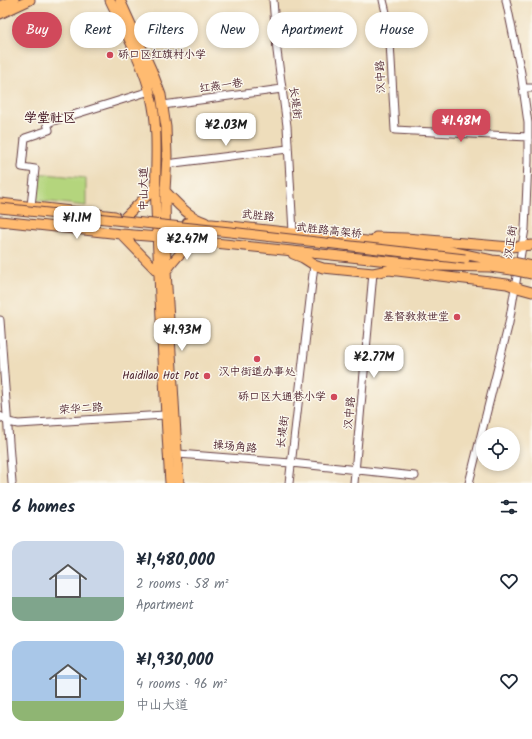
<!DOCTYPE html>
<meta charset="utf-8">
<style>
body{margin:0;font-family:Kalam,"LXGW WenKai TC",sans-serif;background:#f2f2f3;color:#1f2937;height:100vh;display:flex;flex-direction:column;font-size:15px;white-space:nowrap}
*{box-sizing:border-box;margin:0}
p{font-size:13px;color:#747a83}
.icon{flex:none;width:22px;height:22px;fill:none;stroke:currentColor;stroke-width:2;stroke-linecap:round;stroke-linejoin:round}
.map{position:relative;height:483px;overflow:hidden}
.side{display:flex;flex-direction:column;background:#fff;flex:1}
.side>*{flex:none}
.guide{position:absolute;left:12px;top:12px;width:508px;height:36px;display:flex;gap:8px}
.fabs{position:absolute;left:476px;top:427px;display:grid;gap:8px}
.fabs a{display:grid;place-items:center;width:44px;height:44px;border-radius:50%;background:#fff;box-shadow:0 2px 6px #0003;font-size:20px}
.price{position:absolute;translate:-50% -34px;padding:0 9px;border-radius:8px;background:#fff;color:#222;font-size:13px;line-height:26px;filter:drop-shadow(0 1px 2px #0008)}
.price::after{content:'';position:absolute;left:50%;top:24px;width:12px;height:9px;margin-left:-6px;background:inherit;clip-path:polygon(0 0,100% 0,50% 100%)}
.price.selected{background:#d1495b;color:#fff}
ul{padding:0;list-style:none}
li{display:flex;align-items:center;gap:12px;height:100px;padding:0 12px}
li span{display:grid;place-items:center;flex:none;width:112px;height:80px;border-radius:12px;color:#555}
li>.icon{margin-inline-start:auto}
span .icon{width:48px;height:48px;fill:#fffc;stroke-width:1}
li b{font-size:17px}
h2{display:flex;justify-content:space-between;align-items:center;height:48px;padding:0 12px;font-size:17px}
.pill{padding:0 14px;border-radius:18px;background:#fff;box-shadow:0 2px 6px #0003;font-size:14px;line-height:36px}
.pill.selected{background:#d1495b;color:#fff}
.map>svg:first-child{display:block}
.green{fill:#b4d57d;stroke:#7f7a54}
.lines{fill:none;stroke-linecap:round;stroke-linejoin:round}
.minor-casing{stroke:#633c41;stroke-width:9}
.major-casing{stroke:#633c41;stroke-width:11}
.minor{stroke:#fff;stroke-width:7}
.major{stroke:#ffbb71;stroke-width:9}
.major-bridge-casing{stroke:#633c41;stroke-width:11;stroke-linecap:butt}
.major-bridge{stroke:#ffbb71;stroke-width:9}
.poi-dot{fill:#d1495b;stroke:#fbf7ec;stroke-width:1.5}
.labels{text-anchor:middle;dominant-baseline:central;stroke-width:3;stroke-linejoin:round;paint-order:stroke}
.poi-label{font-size:11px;fill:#4a1f2b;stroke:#fbf7ec;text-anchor:end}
.street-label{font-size:11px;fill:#4a1f2b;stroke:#fbf7ec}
.quarter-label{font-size:13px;font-weight:bold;fill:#4a1f2b;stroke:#fbf7ec}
</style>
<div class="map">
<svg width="532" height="483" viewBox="0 0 532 483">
<rect width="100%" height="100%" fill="#fbf7ec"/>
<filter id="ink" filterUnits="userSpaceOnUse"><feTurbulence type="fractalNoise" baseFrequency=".025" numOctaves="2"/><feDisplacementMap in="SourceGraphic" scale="8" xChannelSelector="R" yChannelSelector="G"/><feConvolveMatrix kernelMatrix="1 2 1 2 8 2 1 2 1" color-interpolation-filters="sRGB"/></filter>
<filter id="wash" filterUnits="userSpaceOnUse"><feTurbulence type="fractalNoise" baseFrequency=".012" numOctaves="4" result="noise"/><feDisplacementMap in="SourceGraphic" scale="16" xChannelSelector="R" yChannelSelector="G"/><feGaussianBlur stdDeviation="0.9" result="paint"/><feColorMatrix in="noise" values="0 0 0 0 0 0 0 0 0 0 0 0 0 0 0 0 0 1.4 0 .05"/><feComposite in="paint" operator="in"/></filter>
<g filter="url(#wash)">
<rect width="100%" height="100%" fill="#edb"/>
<path class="green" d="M36 173 86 178V206L34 200Z"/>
</g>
<g filter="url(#ink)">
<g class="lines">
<defs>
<path id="minor" d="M273 0 277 51 287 126 293 232
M383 0 389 25 395 130 528 137
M523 88H532
M163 105 282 89
M166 164 288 149
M31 206 35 169 22 167 25 138 49 130 47 123 150 91
M0 320 12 483
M0 416 8 422 18 424 165 415
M178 454 291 463 415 476
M289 483 314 265
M354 483 373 273
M469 483 509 323 525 229 528 161V123L521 73 506 0"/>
<path id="major" d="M110 0C124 30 144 65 151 97 160 134 154 171 156 208 160 300 164 391 170 483
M120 0 152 71 161 95 166 127 167 156 165 191 166 271 179 483
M0 6 14 0
M0 14 30 0
M165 191C177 203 188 217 205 222
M0 203 115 216
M125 217 156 187
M0 221 121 234 185 239 205 242 437 266 490 267 512 270
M187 223 212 224 358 240 450 251 492 260 513 262
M121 234 159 273
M376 237 406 238 510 247 532 245
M293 254 303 258 314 265 323 268 373 273 389 270 507 284 521 289 532 292
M166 271C176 258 184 246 201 243"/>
</defs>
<use href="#minor" class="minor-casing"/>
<use href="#major" class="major-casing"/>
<use href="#minor" class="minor"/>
<use href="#major" class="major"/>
<defs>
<path id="major-bridge" d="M0 208 230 232 465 259
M513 262 532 266
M512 270 532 274"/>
</defs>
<use href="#major-bridge" class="major-bridge-casing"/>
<use href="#major-bridge" class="major-bridge"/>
</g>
</g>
<g class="poi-dot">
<circle cx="110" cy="55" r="4"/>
<circle cx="457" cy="317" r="4"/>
<circle cx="257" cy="359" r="4"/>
<circle cx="207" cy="376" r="4"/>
<circle cx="334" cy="397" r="4"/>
</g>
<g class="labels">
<g class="poi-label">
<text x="118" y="55" text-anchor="start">硚口区红旗村小学</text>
<text x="449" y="317">基督教救世堂</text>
<text x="257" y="372" text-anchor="middle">汉中街道办事处</text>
<text x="199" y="376">Haidilao Hot Pot</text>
<text x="326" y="397">硚口区大通巷小学</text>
</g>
<g class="street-label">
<text transform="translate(381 77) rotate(-93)">汉中路</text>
<text transform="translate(221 86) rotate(-8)">红燕一巷</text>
<text transform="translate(295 103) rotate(82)">长堤街</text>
<text transform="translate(144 189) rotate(-90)">中山大道</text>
<text transform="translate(258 216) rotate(6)">武胜路</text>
<text transform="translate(329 231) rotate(6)">武胜路高架桥</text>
<text transform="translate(511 242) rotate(-81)">汉正街</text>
<text transform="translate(81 409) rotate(-4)">荣华二路</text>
<text transform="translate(350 413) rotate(-85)">汉中路</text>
<text transform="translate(283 432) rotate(-83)">长堤街</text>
<text transform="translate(235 447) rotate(5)">操场角路</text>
</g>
<g class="quarter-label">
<text x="50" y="118">学堂社区</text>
</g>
</g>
</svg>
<div class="fabs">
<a><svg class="icon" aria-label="locate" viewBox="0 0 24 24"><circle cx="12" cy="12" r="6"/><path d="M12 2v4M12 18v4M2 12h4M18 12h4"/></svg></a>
</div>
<b class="price selected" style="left:461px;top:143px">¥1.48M</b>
<b class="price" style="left:226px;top:147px">¥2.03M</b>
<b class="price" style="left:77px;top:240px">¥1.1M</b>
<b class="price" style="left:187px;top:261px">¥2.47M</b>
<b class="price" style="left:182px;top:352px">¥1.93M</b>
<b class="price" style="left:374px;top:379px">¥2.77M</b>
<div class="guide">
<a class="pill selected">Buy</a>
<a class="pill">Rent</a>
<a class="pill">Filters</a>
<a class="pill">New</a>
<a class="pill">Apartment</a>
<a class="pill">House</a>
</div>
</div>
<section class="side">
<h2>6 homes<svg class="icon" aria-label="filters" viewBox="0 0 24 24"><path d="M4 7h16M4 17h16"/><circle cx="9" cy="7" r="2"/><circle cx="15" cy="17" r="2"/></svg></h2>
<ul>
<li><span style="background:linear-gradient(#c9d6e8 70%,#7fa58c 0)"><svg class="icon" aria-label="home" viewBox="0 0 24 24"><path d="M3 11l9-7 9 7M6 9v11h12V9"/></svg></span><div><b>¥1,480,000</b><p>2 rooms · 58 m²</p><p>Apartment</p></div><svg class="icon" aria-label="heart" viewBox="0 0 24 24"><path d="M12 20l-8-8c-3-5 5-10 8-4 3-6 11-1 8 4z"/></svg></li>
<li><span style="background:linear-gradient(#a9c7e8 75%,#8fb573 0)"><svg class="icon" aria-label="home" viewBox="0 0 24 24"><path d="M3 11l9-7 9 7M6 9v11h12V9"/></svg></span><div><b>¥1,930,000</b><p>4 rooms · 96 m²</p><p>中山大道</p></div><svg class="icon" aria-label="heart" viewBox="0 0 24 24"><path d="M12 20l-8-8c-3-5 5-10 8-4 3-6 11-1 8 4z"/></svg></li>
</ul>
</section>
